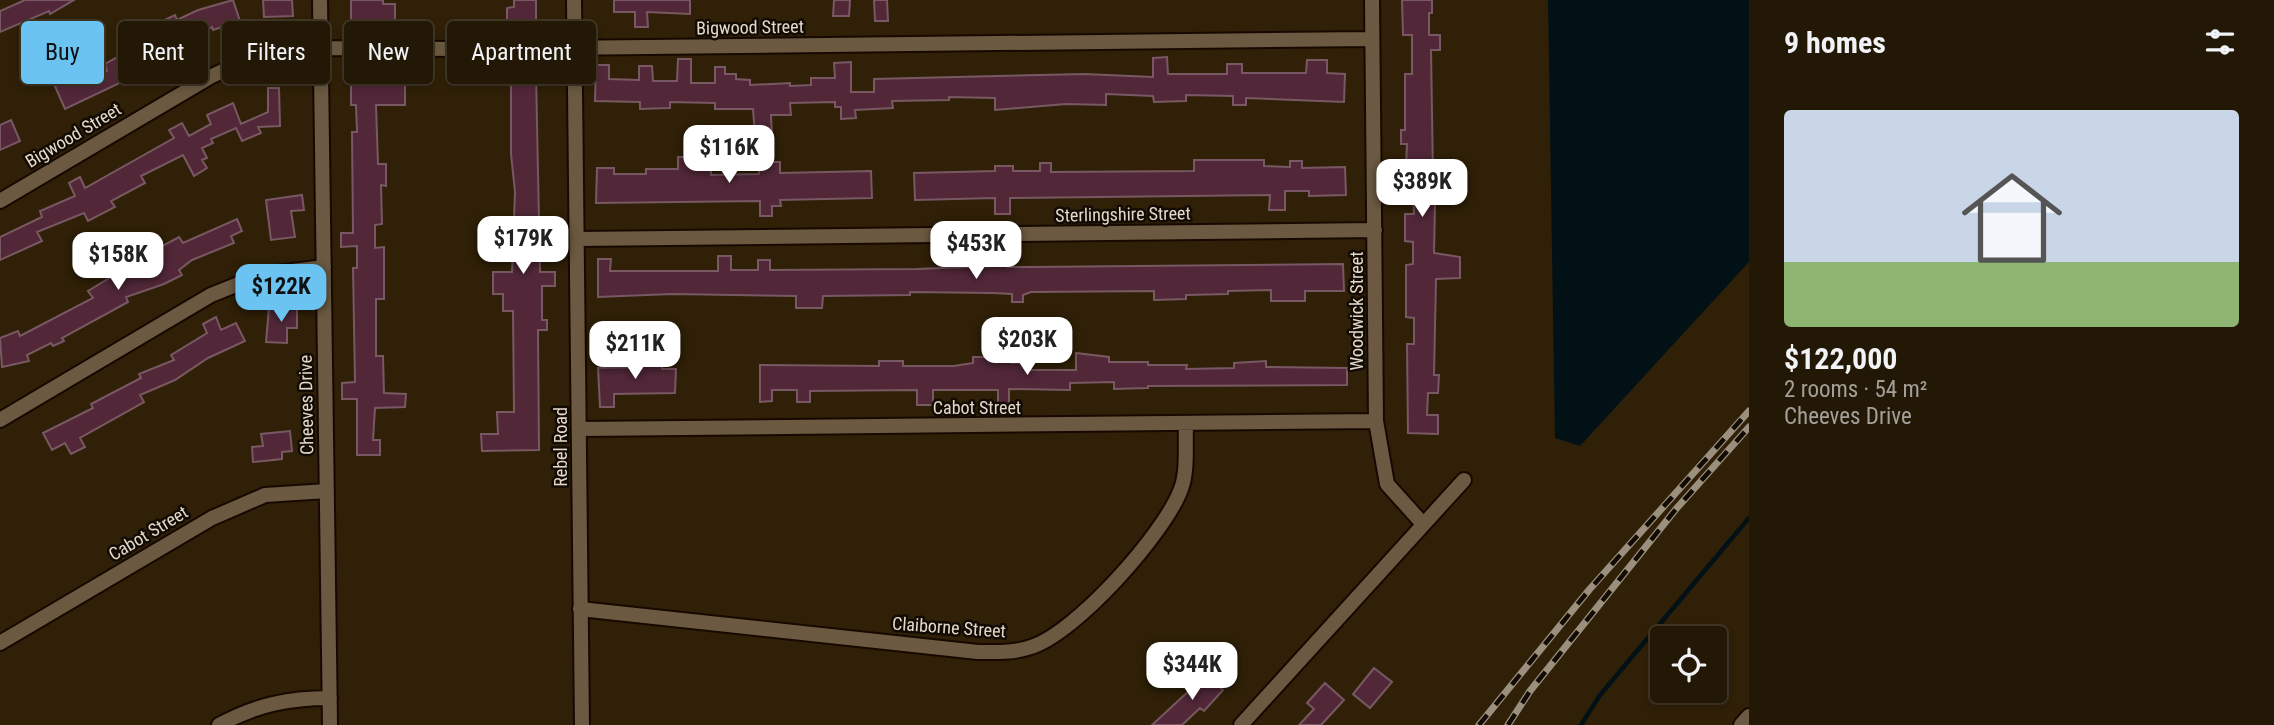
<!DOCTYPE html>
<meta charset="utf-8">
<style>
body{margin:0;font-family:"Roboto Condensed",sans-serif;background:#2b210f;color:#f1f3f6;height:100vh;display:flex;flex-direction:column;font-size:26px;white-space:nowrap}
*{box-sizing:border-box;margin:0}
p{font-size:23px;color:#a3a09a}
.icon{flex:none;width:38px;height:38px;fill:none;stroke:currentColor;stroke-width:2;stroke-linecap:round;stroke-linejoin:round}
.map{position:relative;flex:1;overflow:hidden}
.panel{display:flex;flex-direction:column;background:#231805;width:525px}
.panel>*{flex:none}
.top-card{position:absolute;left:21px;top:21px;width:665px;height:63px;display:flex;gap:14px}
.fabs{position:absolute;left:1650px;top:626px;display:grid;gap:14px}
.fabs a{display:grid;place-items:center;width:77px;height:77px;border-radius:7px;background:#231805;box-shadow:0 4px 10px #0003,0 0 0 2px #403727;font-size:35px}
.price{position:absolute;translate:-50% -60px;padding:0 16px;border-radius:14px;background:#fff;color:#222;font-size:23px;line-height:46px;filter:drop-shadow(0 2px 4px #0008)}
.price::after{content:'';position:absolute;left:50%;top:42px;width:21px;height:16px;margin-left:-10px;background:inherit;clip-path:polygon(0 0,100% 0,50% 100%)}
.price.selected{background:#6bc3f2;color:#111}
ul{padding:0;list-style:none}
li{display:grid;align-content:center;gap:14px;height:371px;padding:0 35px}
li+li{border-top:2px solid #403727}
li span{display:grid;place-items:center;height:217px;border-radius:7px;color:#555}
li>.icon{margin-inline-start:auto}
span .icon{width:126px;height:126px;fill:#fffc;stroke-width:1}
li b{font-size:30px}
h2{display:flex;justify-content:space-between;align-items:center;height:84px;padding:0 35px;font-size:30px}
.pill{padding:0 24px;border-radius:7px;background:#231805;box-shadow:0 4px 10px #0003,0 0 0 2px #403727;font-size:24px;line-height:63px}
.pill.selected{background:#6bc3f2;color:#111}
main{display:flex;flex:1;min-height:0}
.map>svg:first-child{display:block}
.water{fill:#021116}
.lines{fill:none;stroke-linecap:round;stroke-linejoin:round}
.stream{stroke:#021116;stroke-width:4.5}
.building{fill:#522838;stroke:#785862;stroke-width:2}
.minor-casing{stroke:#170900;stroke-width:18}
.minor{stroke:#6b5a41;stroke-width:14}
.rail-casing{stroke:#9b8f7d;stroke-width:7}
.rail{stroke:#120b03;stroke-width:4.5;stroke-dasharray:13;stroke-linecap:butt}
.labels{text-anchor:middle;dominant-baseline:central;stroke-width:5;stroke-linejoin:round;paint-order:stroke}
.street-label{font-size:18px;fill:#e3d9cb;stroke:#120b03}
</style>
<main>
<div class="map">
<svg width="1749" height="725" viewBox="0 0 1749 725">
<rect width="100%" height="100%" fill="#2f2007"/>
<path class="water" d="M1548 0H1749V262L1580 446 1555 438Z"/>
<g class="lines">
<path class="stream" d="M1581 725 1600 695 1749 518"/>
</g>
<path class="building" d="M25 0H74L50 14 49 11 0 32V11Z
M233 0 240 21 213 30 212 27 165 51 166 53 125 77 126 80 65 109 54 84 81 73 85 81 107 71 105 64 162 32 158 23 175 15 177 20 198 10Z
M263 0H292L293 16 264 17Z
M351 0H383V4H395V21L351 20Z
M514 0H536V22L507 23V8L514 7Z
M614 0H690V14L647 12 648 27H635V12H614Z
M834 0H850L849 16H833Z
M874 0H887L888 21H875Z
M1402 0H1432V13H1429V35H1440V50H1431L1433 175H1442L1443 204H1435L1434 253 1460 257V278L1436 279 1434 375H1439L1438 393H1428L1427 415H1438V434L1408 433 1407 344H1414V318L1406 317V265L1413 264V242L1405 241V214H1414L1413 189H1405L1407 144H1401V130H1405V74H1412V35H1403Z
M1167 57 1168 74H1227V64H1242V73H1306L1307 60H1327V73L1345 74 1344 102 1246 98V105H1233V96L1186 95V101L1154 102 1153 96 1106 94V105L1066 104 995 110V98L949 97V100L892 101 893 108 855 110 856 118 841 119V107H835V102L790 103 791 115H771L772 135 755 136 753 109H715V103L670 102V108L640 109V102L595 101 596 65H609V79L639 80V66H652L653 81H677L678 59H691V83H715V67H725V74H736V79L750 80V85L790 83V86L811 85V78H835L834 63 851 62V92H874V79L1084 74 1153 77V58Z
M50 61 57 76 41 83 34 68Z
M511 72H536L540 272H555V286H542V320H547V330H538L539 450 482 451 481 434H498L497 412H514L513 311H503V294H493V272H512L515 192 511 154Z
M405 77V105H376L378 164H386V186L381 185 382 224 375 225V248L384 247V299H376V356H383L384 393 406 394 405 407 375 408 373 440H380V455H357V399H342V383L355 382 353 268H357V246L341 247V233H353L352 132H357L356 105H351V83H365V78Z
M268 88H279L280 126 258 127 261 133 242 141 236 128 211 139 213 143 202 148 207 158 202 160 207 168 194 176 183 155 141 176 145 183 111 201 115 207 88 221 84 213 37 232 42 241 0 260V237L42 217 40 211 75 196 69 183 80 177 85 188 174 138 169 130 182 123 189 136 211 124 207 115 233 103 241 124 268 112Z
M11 120 20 141 0 150V125Z
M678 157H711V175L759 174V162H780V173L871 171 872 198 780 200 781 206H772V216H760V201L596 203 597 168H614V174H646V169H678Z
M1194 160H1264V166L1290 167V161H1302V168L1345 167 1346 195 1309 196V191H1285V210H1269L1270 195 1010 198V214H995V198L915 200 914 173 995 171V166H1013V171H1040V163H1051V172L1194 171Z
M302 195 304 210 291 211 295 237 271 240 266 200Z
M237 219 242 231 231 236 234 243 192 260 179 270 182 275 164 284 126 297 128 302 62 338 64 341 53 346 51 343 27 355 29 361 2 367 0 338 18 331 20 336 93 298 88 291 121 271 155 259 151 252 179 237 183 243Z
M992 254H1008V267H1030L1343 264 1344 291H1305V301H1271V290L1228 291V294L1186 295V299L1154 300V291L1031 292 1023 295V302H1012V294L993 293 910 292V295L823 296 822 308H796V296L672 294 598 297V259H611L610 271H718V256H731V270H758V260H770V270L917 269 993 266Z
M269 307 297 308V328H287V343L266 342Z
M216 317 221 330 236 323 245 341 208 358 175 380 140 395 144 402 80 438 85 447 71 454 65 443 52 450 43 433 93 408 91 404 141 378 139 374 174 360 171 355 207 333 203 324Z
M1076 353 1109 357V362H1148V365H1187L1186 369 1234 368V363L1266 361V367L1347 368V385L1148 386V388L1114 389V382L1070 383V390L1009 389V404H998V390H933V405H917V390L810 391V402H797V390H772V401L760 402V365L879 366V361H903V366H954L973 363V357H1012V363L1030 362V370H1076Z
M643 362H662V369H676L675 393 614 394V407H600L598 368 642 367Z
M290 431 292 451 282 452V459L253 462 252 447 263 446 261 434Z
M1374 668 1392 682 1370 708 1353 694Z
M1202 672 1223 690 1204 711 1200 708 1182 725H1152L1192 688 1190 686Z
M1325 683 1344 700 1321 725H1299L1314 709 1307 703Z"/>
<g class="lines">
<defs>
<path id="minor" d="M320 0 330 725
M574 0 582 725
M1372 0 1376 421 1387 484 1423 524
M0 201 210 77 254 56 321 48 458 49 1372 39
M577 239 1375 230
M0 420 211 295 261 275 324 267
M579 429 1376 421
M580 609 978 652C996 652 1014 653 1031 647 1076 633 1165 533 1181 489 1188 471 1185 444 1186 425
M0 643 212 518 265 495 327 491
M219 725C256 705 288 698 330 698
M1241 725 1464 480
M1741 725 1749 716"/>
</defs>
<use href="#minor" class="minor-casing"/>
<use href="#minor" class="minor"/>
<defs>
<path id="rail" d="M1479 725 1589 590 1749 411
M1508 725 1530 691 1676 509 1749 427"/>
</defs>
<use href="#rail" class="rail-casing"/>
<use href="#rail" class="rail"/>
</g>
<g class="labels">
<g class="street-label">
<text transform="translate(750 27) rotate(-1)">Bigwood Street</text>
<text transform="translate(73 135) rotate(-31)">Bigwood Street</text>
<text transform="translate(1123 214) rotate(-1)">Sterlingshire Street</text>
<text transform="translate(1356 311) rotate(-90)">Woodwick Street</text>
<text transform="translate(306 405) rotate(-91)">Cheeves Drive</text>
<text x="977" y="407">Cabot Street</text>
<text transform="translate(560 447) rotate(-90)">Rebel Road</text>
<text transform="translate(148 533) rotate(-31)">Cabot Street</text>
<text transform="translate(949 627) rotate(4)">Claiborne Street</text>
</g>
</g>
</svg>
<div class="fabs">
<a><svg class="icon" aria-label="locate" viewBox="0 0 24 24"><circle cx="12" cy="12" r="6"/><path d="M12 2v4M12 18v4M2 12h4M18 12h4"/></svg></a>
</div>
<b class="price" style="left:729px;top:185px">$116K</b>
<b class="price" style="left:1422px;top:219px">$389K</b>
<b class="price" style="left:523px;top:276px">$179K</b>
<b class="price" style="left:976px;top:281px">$453K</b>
<b class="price" style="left:118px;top:292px">$158K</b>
<b class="price selected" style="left:281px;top:324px">$122K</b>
<b class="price" style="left:1027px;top:377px">$203K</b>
<b class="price" style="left:635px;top:381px">$211K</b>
<b class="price" style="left:1192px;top:702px">$344K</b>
<div class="top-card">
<a class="pill selected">Buy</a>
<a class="pill">Rent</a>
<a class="pill">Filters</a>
<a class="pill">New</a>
<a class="pill">Apartment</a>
</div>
</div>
<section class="panel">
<h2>9 homes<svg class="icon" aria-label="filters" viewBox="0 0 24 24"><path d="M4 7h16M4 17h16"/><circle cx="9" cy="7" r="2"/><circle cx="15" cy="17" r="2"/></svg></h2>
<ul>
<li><span style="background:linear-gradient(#c9d6e8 70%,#8fb573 0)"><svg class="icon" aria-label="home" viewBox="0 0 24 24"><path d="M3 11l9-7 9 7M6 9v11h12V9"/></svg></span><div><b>$122,000</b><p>2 rooms · 54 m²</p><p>Cheeves Drive</p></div></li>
</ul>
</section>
</main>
